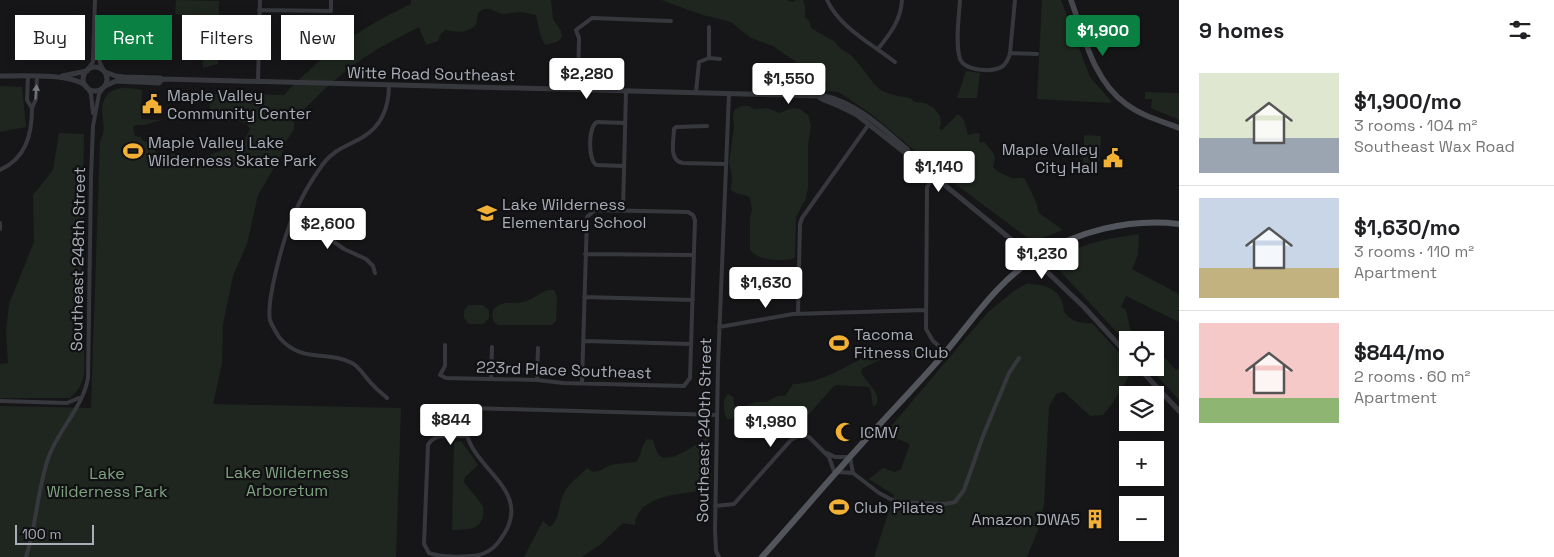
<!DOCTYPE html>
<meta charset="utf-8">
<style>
body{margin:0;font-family:"Space Grotesk",sans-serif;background:#f6f6f6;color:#202124;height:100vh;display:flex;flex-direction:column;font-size:19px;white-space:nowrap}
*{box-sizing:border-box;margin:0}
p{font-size:16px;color:#757577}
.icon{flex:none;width:28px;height:28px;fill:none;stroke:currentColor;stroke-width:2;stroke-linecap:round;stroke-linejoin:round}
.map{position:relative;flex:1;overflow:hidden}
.panel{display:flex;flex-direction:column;background:#fff;width:375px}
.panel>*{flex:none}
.banner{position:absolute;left:15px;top:15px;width:475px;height:45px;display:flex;gap:10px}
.fabs{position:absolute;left:1119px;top:331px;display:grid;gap:10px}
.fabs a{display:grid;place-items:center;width:45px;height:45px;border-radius:0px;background:#fff;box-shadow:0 2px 12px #0003;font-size:25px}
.scale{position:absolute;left:15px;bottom:12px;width:79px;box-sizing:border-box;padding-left:5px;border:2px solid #a8adb8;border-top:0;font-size:14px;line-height:18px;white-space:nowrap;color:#a8adb8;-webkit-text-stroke:4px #111113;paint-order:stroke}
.price{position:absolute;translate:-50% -42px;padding:0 11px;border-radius:5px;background:#fff;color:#222;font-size:16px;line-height:32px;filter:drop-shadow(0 1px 2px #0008)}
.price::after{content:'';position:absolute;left:50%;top:30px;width:15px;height:11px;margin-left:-8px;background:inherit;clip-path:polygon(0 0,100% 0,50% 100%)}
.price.selected{background:#0b8043;color:#fff}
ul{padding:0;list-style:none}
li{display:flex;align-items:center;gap:15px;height:125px;padding:0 20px}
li+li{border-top:1px solid #e0e0e0}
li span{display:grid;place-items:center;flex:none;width:140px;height:100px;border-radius:0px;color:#555}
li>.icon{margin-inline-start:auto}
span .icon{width:60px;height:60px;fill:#fffc;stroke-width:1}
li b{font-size:21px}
h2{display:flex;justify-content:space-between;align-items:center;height:60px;padding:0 20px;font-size:21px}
.pill{padding:0 18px;border-radius:0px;background:#fff;box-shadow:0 2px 12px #0003;font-size:18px;line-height:45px}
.pill.selected{background:#0b8043;color:#fff}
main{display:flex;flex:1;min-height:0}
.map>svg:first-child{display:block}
.green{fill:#1e261f}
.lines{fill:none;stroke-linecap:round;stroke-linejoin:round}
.minor{stroke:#37383d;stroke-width:4}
.tertiary{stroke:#37383d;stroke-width:5}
.secondary{stroke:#45474d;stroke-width:5.5}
.primary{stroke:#53555c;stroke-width:6}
.oneway{fill:#757881}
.labels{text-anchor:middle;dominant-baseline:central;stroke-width:4.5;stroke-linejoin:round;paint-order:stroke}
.street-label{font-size:16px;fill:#a8adb8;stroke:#111113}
.poi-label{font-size:16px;fill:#a8adb8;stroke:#111113;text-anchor:start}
.park-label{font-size:16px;fill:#7fa381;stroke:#111113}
</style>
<main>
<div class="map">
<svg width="1179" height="557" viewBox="0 0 1179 557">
<rect width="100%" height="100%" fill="#161618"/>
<path class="green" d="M176 0 219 1 218 64 203 68 200 17 175 14Z
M411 0H551L553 19 561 31 562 37 557 42 545 45C539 36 539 26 536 15L521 12 502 14 490 9H484L478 13 476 25C465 34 458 32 445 30L440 35 438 41 426 45 419 27 379 48 355 64 331 83 294 119V130L286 141 282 154 258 195 247 244 233 276 223 324 222 364 213 404 401 408 396 557H0V406L91 408 100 141C107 129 102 122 102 110 103 86 124 86 142 90L141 119 161 120 145 125H136L133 127 135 136 141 137 142 140 148 143 158 154H178L187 157H205L227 148 234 140 242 144 250 129C243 118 236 122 225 121 219 120 215 116 210 115V101L213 95 219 93 284 95C320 56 363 26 411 4Z
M661 0H787L794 2 796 0H803L805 6V17L809 21 811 28 828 38 834 41 841 49 851 55 863 69 874 84 882 91 894 95 910 98 915 102 925 103 934 108 940 116 941 125 939 128 942 130 958 114C965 118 966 127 968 135L977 133 980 134 979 141 981 143 984 142C987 145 996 155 995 159 995 162 993 164 993 167 997 172 1005 175 1012 178 1017 179 1019 176 1025 179L1036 202 1039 213 1063 230 1035 241 1025 236 946 177 871 114 839 92 828 91 826 89 827 83 773 46 751 38 731 22 703 15Z
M1042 0H1061L1090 77 1111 101 1110 103 1037 99Z
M966 71 980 73 977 98H957Z
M0 86 22 87 26 127 0 132Z
M1145 92 1179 93V120L1151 108 1152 99H1145Z
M742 106H749L754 109 767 108 779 113 792 108 800 109 808 115 811 125 808 145V188L806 198 796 217 795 253V257L792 259C781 261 756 261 750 249V217L752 210 750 198C745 193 737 196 731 190L732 176 729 163 734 128 733 115 735 109Z
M59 133 84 134 81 328 79 337 83 340 84 344C84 368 89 381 70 398H0V364L8 363 6 331 9 304 34 242 33 195 53 170Z
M1084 135 1101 136 1099 166 1083 165Z
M1139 234 1138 255 1132 269 1179 294V322L1126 296 1121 307 1126 310 1130 328 1137 340H1128L1127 343 1059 270 1063 266 1064 259 1062 258C1082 242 1113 238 1139 234Z
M1026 284C1039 284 1054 286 1061 299 1063 303 1063 307 1064 311 1069 321 1082 324 1092 323L1127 361 1128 368H1134L1112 404 1103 415 1090 416 1064 392 1057 393 1049 406 1044 505 1038 530 1027 557H874L894 495 869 479 883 468 895 472 901 469 910 444 890 436 881 438 988 312 1014 291Z
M548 290H554L557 296 556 321 552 325H498C492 321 492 317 493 310 502 300 511 304 523 302 532 300 539 293 548 290Z
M469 305H483L489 310V318L483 324H469L464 318V310Z
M916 350 918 356 880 360 863 368 861 371C864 382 886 395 874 407 871 402 873 395 869 387L837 385 833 387 803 421 789 418 757 421 739 414 731 419H727C723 413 722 399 728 394L733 397 734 404 737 409 756 402H766L778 396H785L793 384C819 383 839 370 861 359 864 358 866 354 870 353 884 347 902 352 916 350Z
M1155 351 1166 359 1176 370 1179 369V400L1150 368H1155Z
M706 437 711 442V490C688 493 636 494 635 525L623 523 601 544 582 557H524L543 521 550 527C561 518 558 502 565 491 571 481 580 476 587 468L593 472C603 471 604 467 611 465 619 463 628 463 636 462 642 455 641 446 647 439L653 440C655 445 656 452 659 455 670 465 697 444 706 437Z
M461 441 478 465 465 477 464 482 483 506C486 529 471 530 452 530L454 442Z"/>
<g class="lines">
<path class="minor" d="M827 0C839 27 872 44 895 62
M960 0C959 16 955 44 960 59 965 71 993 73 1003 66 1007 62 1009 58 1010 53L1015 0
M259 10 331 11V0
M96 45 100 63 104 71
M878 49C890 34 901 20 902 0
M1010 53 1037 54
M709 58V27
M87 70 93 62V58L95 0
M28 76 27 100 32 108 36 99 37 77
M258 82 260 0
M87 87 91 94 93 113
M578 90 579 38 576 30 592 18 671 21
M696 92 699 62 709 58 720 59
M707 126 676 127 674 129C674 140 668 161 683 163L726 164
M624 166 596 165C588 159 588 127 597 122L625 123
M0 170C26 158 32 135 32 108
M934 176 927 187 926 329 933 341 946 352
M623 210 626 91
M293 216 313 227 344 249 366 259 373 266 375 273
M0 223V229
M585 254 694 255
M584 297 693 300
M798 314 800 224 802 218 869 124
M719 327 793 314 926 310
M584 341 691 344
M445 345V366L440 375 446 378 537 380 563 383 684 386 690 378 695 220 693 215 688 212 595 210 587 217 582 383
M491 379 492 347
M537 380 538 348
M387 398C383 394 377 390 373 385 366 379 361 368 352 363 328 350 301 364 279 337 276 332 272 326 270 320 266 301 284 236 293 217 300 200 312 179 323 164 334 149 348 146 363 137 383 125 389 106 389 85
M0 401 67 403 79 398
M827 453 835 457H850L853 473
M838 472 853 473
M853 473 879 493 896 502 945 504 955 502 964 490 983 436 1009 373 1019 358
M715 506 734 504 791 440 800 435 809 437 829 457 835 474
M429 553C440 557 459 557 471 556 483 556 494 549 500 540 540 487 462 468 466 422 466 417 467 413 470 408L717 415
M429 553 424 544 428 445C435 432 453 436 466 436
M26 557C37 524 37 489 49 456 59 429 83 407 88 378L91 177 93 126 99 94 104 87
M719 557 716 551 715 530 718 365 729 93"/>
<path class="tertiary" d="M83 79a12 12 0 1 1 24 0a12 12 0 1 1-24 0Z
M105 72 116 76 124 77 160 78 162 79 825 96C858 104 882 128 907 149L910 156
M0 76C20 76 71 73 86 86
M62 76 87 71
M105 86 116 81 159 83 162 79
M819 97 824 100 839 106 857 115 914 160 1023 249 1084 307 1128 355
M1139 368 1179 411"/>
<path class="secondary" d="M1071 0C1084 36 1093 80 1126 104 1142 116 1161 121 1179 128"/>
<path class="primary" d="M762 557C789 527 815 496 842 466 875 428 911 392 944 354 973 320 996 283 1035 258 1076 231 1130 218 1179 224"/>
</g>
<defs><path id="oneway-solid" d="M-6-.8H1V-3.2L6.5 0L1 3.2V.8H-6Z" transform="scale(1.25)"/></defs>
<use class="oneway" href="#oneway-solid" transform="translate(36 92) rotate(-85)"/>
<defs>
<symbol id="civic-bare" viewBox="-9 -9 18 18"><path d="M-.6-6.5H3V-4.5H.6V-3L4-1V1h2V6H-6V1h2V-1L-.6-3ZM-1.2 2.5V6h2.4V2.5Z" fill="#f2b134" stroke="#111113" stroke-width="2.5" paint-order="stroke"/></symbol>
<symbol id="stadium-bare" viewBox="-9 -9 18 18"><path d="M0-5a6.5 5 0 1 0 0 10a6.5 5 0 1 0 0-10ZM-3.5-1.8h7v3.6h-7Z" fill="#f2b134" stroke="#111113" stroke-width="2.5" paint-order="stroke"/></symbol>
<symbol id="school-bare" viewBox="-9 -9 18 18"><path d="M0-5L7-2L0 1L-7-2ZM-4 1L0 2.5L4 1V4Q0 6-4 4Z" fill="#f2b134" stroke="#111113" stroke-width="2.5" paint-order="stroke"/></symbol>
<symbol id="mosque-bare" viewBox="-9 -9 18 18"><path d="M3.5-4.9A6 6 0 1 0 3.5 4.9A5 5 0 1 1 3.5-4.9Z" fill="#f2b134" stroke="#111113" stroke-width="2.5" paint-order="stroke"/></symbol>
<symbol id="building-bare" viewBox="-9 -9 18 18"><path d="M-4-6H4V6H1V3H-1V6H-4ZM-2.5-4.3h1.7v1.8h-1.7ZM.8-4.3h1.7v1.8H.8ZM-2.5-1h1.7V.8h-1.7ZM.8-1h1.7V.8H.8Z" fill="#f2b134" stroke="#111113" stroke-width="2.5" paint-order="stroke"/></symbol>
</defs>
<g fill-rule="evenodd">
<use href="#civic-bare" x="138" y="90" width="28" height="28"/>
<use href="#stadium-bare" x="119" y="137" width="28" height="28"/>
<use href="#civic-bare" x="1099" y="144" width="28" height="28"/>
<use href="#school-bare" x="473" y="199" width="28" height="28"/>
<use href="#stadium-bare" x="825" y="329" width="28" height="28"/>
<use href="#mosque-bare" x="831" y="418" width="28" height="28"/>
<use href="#stadium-bare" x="825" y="493" width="28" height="28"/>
<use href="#building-bare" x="1081" y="505" width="28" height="28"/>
</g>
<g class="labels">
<g class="street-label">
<text transform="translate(431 74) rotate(1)">Witte Road Southeast</text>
<text transform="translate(78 259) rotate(-89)">Southeast 248th Street</text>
<text transform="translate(564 370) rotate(2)">223rd Place Southeast</text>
<text transform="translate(704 430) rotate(-89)">Southeast 240th Street</text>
</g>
<g class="poi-label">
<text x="167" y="95">Maple Valley<tspan x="167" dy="18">Community Center</tspan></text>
<text x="148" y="142">Maple Valley Lake<tspan x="148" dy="18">Wilderness Skate Park</tspan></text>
<text x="1098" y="149" text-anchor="end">Maple Valley<tspan x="1098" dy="18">City Hall</tspan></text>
<text x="502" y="204">Lake Wilderness<tspan x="502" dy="18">Elementary School</tspan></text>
<text x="854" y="334">Tacoma<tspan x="854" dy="18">Fitness Club</tspan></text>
<text x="860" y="432">ICMV</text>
<text x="854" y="507">Club Pilates</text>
<text x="1080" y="519" text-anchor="end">Amazon DWA5</text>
</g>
<g class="park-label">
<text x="287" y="472">Lake Wilderness<tspan x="287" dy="18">Arboretum</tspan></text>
<text x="107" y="473">Lake<tspan x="107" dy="18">Wilderness Park</tspan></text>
</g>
</g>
</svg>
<div class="fabs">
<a><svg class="icon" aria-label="locate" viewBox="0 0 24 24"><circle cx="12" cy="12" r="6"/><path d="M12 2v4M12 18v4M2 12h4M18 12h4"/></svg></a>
<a><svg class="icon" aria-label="layers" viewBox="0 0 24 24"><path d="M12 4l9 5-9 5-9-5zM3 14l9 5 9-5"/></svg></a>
<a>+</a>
<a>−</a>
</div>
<div class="scale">100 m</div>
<b class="price selected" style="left:1103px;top:57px">$1,900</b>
<b class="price" style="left:587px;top:100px">$2,280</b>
<b class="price" style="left:789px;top:105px">$1,550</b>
<b class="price" style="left:939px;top:193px">$1,140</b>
<b class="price" style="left:328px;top:250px">$2,600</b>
<b class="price" style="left:1042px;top:280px">$1,230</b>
<b class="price" style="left:766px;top:309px">$1,630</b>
<b class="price" style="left:451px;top:446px">$844</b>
<b class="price" style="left:771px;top:448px">$1,980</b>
<div class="banner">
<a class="pill">Buy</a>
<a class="pill selected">Rent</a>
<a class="pill">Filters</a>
<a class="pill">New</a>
</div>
</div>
<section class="panel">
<h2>9 homes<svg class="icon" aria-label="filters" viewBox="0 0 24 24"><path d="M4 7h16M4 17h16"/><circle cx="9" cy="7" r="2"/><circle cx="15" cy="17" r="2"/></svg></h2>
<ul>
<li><span style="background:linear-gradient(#dfe7d0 65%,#9aa5b1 0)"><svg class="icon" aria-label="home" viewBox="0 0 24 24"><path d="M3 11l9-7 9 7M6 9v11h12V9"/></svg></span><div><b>$1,900/mo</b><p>3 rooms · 104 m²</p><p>Southeast Wax Road</p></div></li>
<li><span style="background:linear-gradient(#c9d6e8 70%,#c2b280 0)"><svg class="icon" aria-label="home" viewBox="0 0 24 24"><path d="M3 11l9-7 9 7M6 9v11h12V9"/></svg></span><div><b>$1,630/mo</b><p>3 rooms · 110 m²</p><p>Apartment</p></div></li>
<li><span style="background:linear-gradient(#f6c9c9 75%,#8fb573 0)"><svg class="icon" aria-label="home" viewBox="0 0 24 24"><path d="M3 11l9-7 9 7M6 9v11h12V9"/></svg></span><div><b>$844/mo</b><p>2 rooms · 60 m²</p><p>Apartment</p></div></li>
</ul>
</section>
</main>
